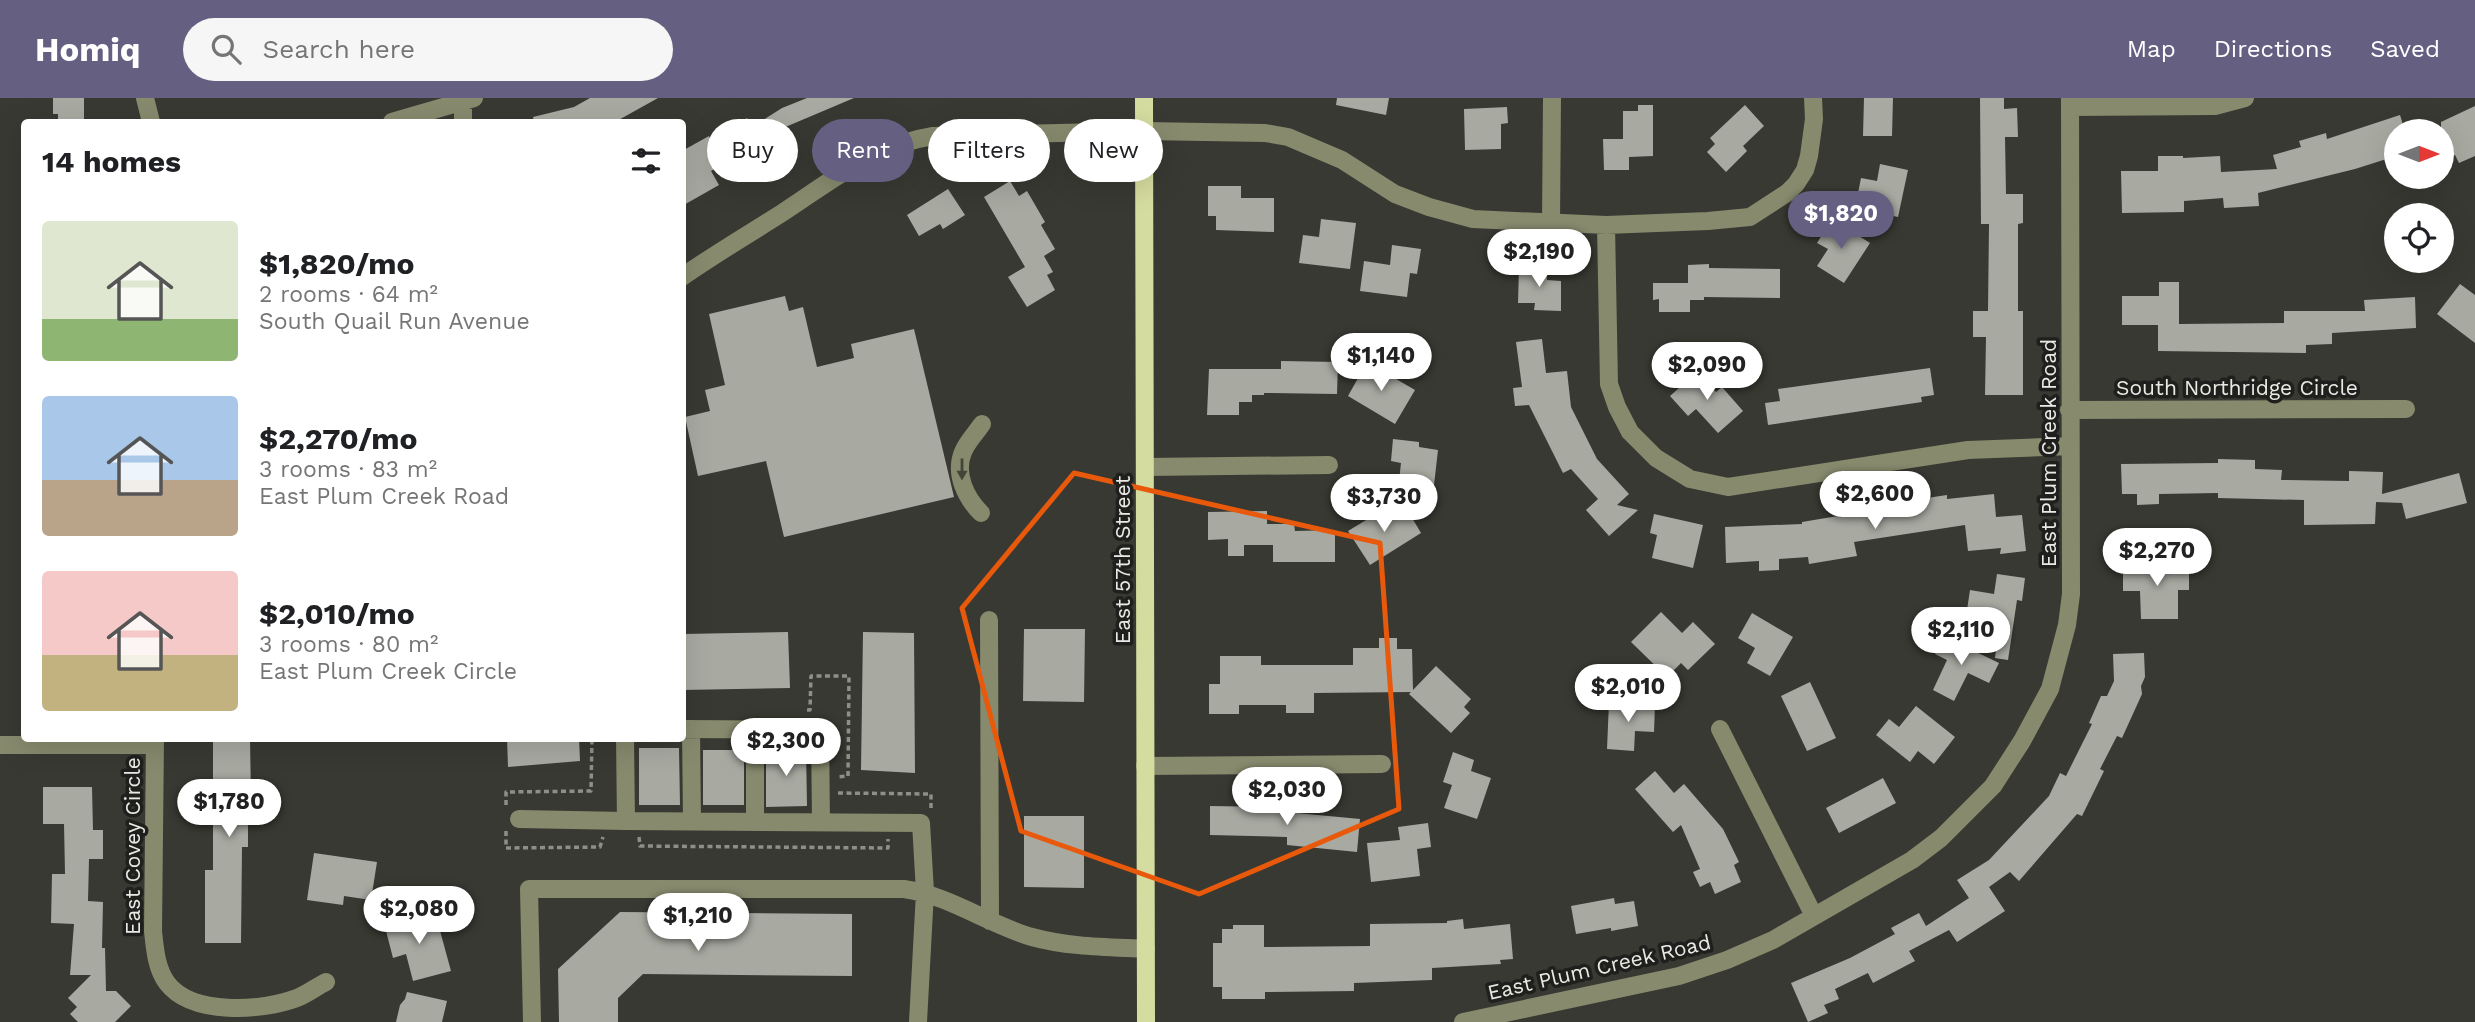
<!DOCTYPE html>
<meta charset="utf-8">
<style>
body{margin:0;font-family:"Work Sans",sans-serif;background:#f6f6f6;color:#202124;height:100vh;display:flex;flex-direction:column;font-size:26px;white-space:nowrap}
*{box-sizing:border-box;margin:0}
p{font-size:23px;color:#757577}
.icon{flex:none;width:38px;height:38px;fill:none;stroke:currentColor;stroke-width:2;stroke-linecap:round;stroke-linejoin:round}
.map{position:relative;flex:1;overflow:hidden}
.panel{position:absolute;left:21px;top:21px;width:665px;height:623px;display:flex;flex-direction:column;background:#fff;border-radius:7px;box-shadow:0 7px 28px #0002}
.panel>*{flex:none}
.hud{position:absolute;left:707px;top:21px;width:665px;height:63px;display:flex;gap:14px}
.needle{width:46px;rotate:90deg}
.tools{position:absolute;left:2384px;top:21px;display:grid;gap:14px}
.tools a{display:grid;place-items:center;width:70px;height:70px;border-radius:50%;background:#fff;box-shadow:0 7px 28px #0002;font-size:35px}
.price{position:absolute;translate:-50% -60px;padding:0 16px;border-radius:24px;background:#fff;color:#222;font-size:23px;line-height:46px;filter:drop-shadow(0 2px 4px #0008)}
.price::after{content:'';position:absolute;left:50%;top:42px;width:21px;height:16px;margin-left:-10px;background:inherit;clip-path:polygon(0 0,100% 0,50% 100%)}
.price.selected{background:#655f82;color:#fff}
ul{padding:0;list-style:none}
li{display:flex;align-items:center;gap:21px;height:175px;padding:0 21px}
li span{display:grid;place-items:center;flex:none;width:196px;height:140px;border-radius:7px;color:#555}
li>.icon{margin-inline-start:auto}
span .icon{width:84px;height:84px;fill:#fffc;stroke-width:1}
li b{font-size:30px}
h2{display:flex;justify-content:space-between;align-items:center;height:84px;padding:0 21px;font-size:30px}
.pill{padding:0 24px;border-radius:32px;background:#fff;box-shadow:0 7px 28px #0002;font-size:24px;line-height:63px}
.pill.selected{background:#655f82;color:#fff}
header{display:flex;align-items:center;gap:42px;box-sizing:border-box;height:98px;padding:0 35px;background:#655f82;color:#fff}
header strong{font-size:33px}
nav{display:flex;gap:38px;margin-inline-start:auto;font-size:24px}
.search{width:490px;height:63px;background:#f6f6f6;display:flex;align-items:center;gap:18px;box-sizing:border-box;padding:0 24px;border-radius:38px;color:#757577;font-size:26px}
.map>svg:first-child{display:block}
.building{fill:#a8aaa2}
.lines{fill:none;stroke-linecap:round;stroke-linejoin:round}
.path{stroke:#8e8f8a;stroke-width:3.5;stroke-dasharray:5 3.5;stroke-linecap:butt}
.minor{stroke:#878a6d;stroke-width:18}
.major{stroke:#d5dc9f;stroke-width:18}
.oneway{fill:#434539}
.marked{fill:none;stroke:#e8590c;stroke-width:5;stroke-linejoin:round}
.labels{text-anchor:middle;dominant-baseline:central;stroke-width:7;stroke-linejoin:round;paint-order:stroke}
.street-label{font-size:21px;fill:#e9eae6;stroke:#1f201d}
</style>
<header>
<strong>Homiq</strong>
<div class="search"><svg class="icon" aria-label="search" viewBox="0 0 24 24"><circle cx="10" cy="10" r="6"/><path d="M15 15l6 6"/></svg>Search here</div>
<nav><a>Map</a><a>Directions</a><a>Saved</a></nav>
</header>
<div class="map">
<svg width="2475" height="924" viewBox="0 0 2475 924">
<rect width="100%" height="100%" fill="#383932"/>
<path class="building" d="M53 0H84V24H58V16H53Z
M590 0H658L615 24H534L533 19 574 9Z
M807 0H854L783 30 788 40 743 68 737 58 711 73 719 87 682 108V53L709 38 711 43 747 20 752 29 782 10Z
M1337 0H1389L1386 17 1336 7Z
M1864 0H1893L1892 38H1863Z
M1980 0H2004V11L2017 10 2018 39H2005L2006 96H2023V125L2018 126V213H2023V297H1985L1986 239H1973V213H1988L1989 126H1981Z
M1638 7H1653V58L1629 59V72H1604L1603 41H1623V13H1638Z
M1745 7 1764 28 1743 48 1747 53 1726 74 1707 54 1715 46 1710 40Z
M2475 8V58L2459 65 2455 57 2441 64V24Z
M1507 9 1508 25 1501 26V51L1465 52 1464 11Z
M2400 17 2405 33H2396V58L2355 71 2258 95 2259 108 2224 110 2223 100 2184 103V114L2122 115 2121 73H2158V58H2183V60L2220 58 2221 74 2277 71 2273 57 2301 49 2299 43 2326 35 2327 41Z
M1880 66 1908 72 1898 119 1855 110 1861 80 1877 83Z
M1010 83 1019 98 1027 93 1045 124 1041 127 1055 151 1044 158 1053 174 1047 177 1055 192 1027 209 1008 179 1025 169 984 99Z
M1208 88H1241V100H1274V134L1216 132V118H1208Z
M948 91 965 117 943 131 940 126 919 138 907 117Z
M1321 121 1356 125 1350 171 1299 165 1303 137 1319 139Z
M1832 121 1870 145 1844 185 1817 168 1828 151 1817 145Z
M1392 147 1421 151 1417 176 1410 175 1407 199 1360 193 1364 163 1390 167Z
M1709 166V170L1780 171V200L1704 199V202H1690V214H1659V201L1653 202V185H1688V167Z
M1519 169 1547 170V182L1561 183V213L1534 212 1535 205H1518Z
M2159 184H2179V226L2284 225V213H2365L2364 202 2415 199 2416 230 2332 235V246L2306 247V255L2158 253V227H2122V198H2159Z
M2460 186 2475 197V245L2437 216Z
M785 198 789 213 803 209 817 269 854 260 851 246 914 231 954 399 784 439 766 363 698 378 685 319 710 313 705 292 725 287 709 216Z
M1542 241 1546 275 1567 273 1571 309 1597 361 1629 396 1617 407 1638 412 1609 438 1586 412 1598 401 1571 371 1563 375 1529 307 1515 308 1513 290 1522 289 1516 244Z
M1281 263 1338 264 1337 296 1264 295V297H1252V304H1239V317H1207L1209 271H1281Z
M1367 264 1415 292 1395 326 1348 298Z
M1930 270 1934 297 1921 299 1922 304 1768 327 1765 305 1780 303 1778 291Z
M1698 273 1716 294 1722 289 1743 313 1718 335 1696 311 1688 318 1670 298Z
M1393 341 1419 344V349L1438 352 1434 387 1399 383 1401 365 1391 363Z
M2218 361 2255 362V371L2282 372 2281 382 2349 383V373L2383 374 2382 396 2459 375 2467 405 2406 421 2402 405 2376 404 2375 426 2304 427V402L2218 400V395L2159 396V406L2137 407V396H2122L2121 366 2218 365Z
M1994 396 1996 419 2022 417 2026 453 2000 456 2001 450 1968 453 1965 427 1854 444 1857 458 1809 466 1808 459 1779 461V472L1759 473V463L1726 465 1725 429 1802 426V424L1874 412 1873 408 1947 397V401Z
M1405 408 1421 435 1370 467 1348 433 1376 416 1380 423Z
M1267 413V426H1294L1295 433 1335 432V464H1273V447H1244V458H1228V441L1208 442V414Z
M1654 416 1703 427 1693 470 1652 460 1657 437 1650 435Z
M2189 467V492H2178V521H2141L2140 493H2123V468Z
M1997 476 2025 480 2022 503 2017 502 2008 562 1995 560 1999 528 1979 525 1981 514 1967 512 1970 492 1994 496Z
M1661 514 1682 535 1693 524 1715 546 1688 572 1681 565 1667 579 1631 544Z
M1752 515 1793 539 1770 578 1747 565 1755 550 1738 540Z
M1024 531H1085L1084 604 1023 603Z
M788 534 790 590 682 592V536Z
M863 534 914 535 915 675 861 672Z
M1943 538 1999 565 1989 585 1968 575 1954 603 1933 592 1947 562 1935 556Z
M1379 540H1397V551H1412L1413 592 1436 568 1471 601 1464 609 1470 615 1451 635 1409 596 1411 594 1314 595V615H1286V607H1239V616H1209V586H1220V558H1261V567H1353V550H1379Z
M2144 555 2145 579 2141 588 2142 596 2122 640 2117 638 2100 671 2104 673 2082 718 2077 716 2019 783 2010 774 1989 789 2005 813 1957 844 1949 832 1909 853 1915 863 1873 885 1868 875 1835 891 1839 901 1824 907 1828 915 1808 924 1791 885 1850 860 1895 836 1891 830 1919 815 1926 828 1969 800 1957 782 1989 762 2049 698 2060 675 2066 678 2092 626 2089 625 2101 598H2107L2114 583 2113 556Z
M1810 584 1836 640 1807 653 1781 598Z
M1609 604 1655 606 1654 634 1635 633 1634 653 1607 651Z
M1916 608 1955 639 1934 666 1918 653 1910 664 1876 637 1889 621 1899 629Z
M213 640H250L251 703H260V724H248V749H242L241 845H205V772H213Z
M507 640H579L580 663 508 669Z
M639 650H679L680 707H639Z
M806 650 807 708 766 709V651Z
M703 652H744V707H703Z
M1453 654 1474 662 1471 673 1491 680 1477 721 1444 710 1452 687 1443 684Z
M1655 673 1674 695 1684 686 1723 731 1739 764 1734 767 1741 784 1715 796 1710 784 1700 789 1693 774 1700 771 1681 727 1673 734 1635 691Z
M1883 680 1896 705 1839 735 1826 710Z
M43 689H92L93 732H103V761H89L88 803 103 804 102 850H105L106 893H116L131 908 115 924H78L70 916 77 909 68 900 91 877H70L74 826 51 825 52 776H65L64 726H43Z
M1210 708 1275 709V713L1360 721 1357 754 1287 747V739L1210 737Z
M1024 718H1084V790L1024 789Z
M1428 725 1431 749 1417 751 1420 778 1371 784 1367 745 1400 742 1398 729Z
M314 755 377 764 371 802 344 798 343 807 307 802Z
M1614 800 1615 806 1634 803 1638 828 1611 833V830L1576 836 1571 808Z
M620 814 852 816V878L643 876 618 900V924H559L558 871Z
M413 817 415 824 436 818 451 873 413 883 406 856 393 860 384 825Z
M1463 821 1464 831 1510 826 1513 861 1500 862 1501 866 1432 870V882L1354 885V893L1265 894V901H1222V889H1213V845H1222V831H1233V827H1264V849L1370 848V826L1447 825V823Z
M407 894 447 903 442 924H396L400 907 405 901Z"/>
<g class="lines">
<path class="path" d="M807 612H810L811 578H849L848 678 838 679
M838 695 931 696V711
M506 707V694L591 693 592 640
M506 733V750L600 749 603 739
M639 739 640 748 888 750V741"/>
<path class="minor" d="M145 0 151 24
M463 4V24
M2070 9 2215 8 2245 0
M392 24 474 0
M1551 124 1552 0
M1606 127 1609 286 1617 309 1630 334 1656 360 1690 381 1728 389 1968 352 2069 348
M682 179C715 156 749 136 782 115 831 83 874 47 933 38L1144 33 1265 35 1288 39 1342 62 1395 96 1429 109 1473 121 1606 127 1708 123 1750 119 1787 95 1796 86 1805 72 1809 58 1814 21 1813 0
M2069 312 2406 311
M1145 369 1329 367
M981 415C966 400 954 376 963 354 967 344 976 335 982 326
M989 522 990 823
M682 631 820 632 821 724
M691 631 692 723
M755 631V724
M1720 631 1814 818
M155 640 153 833C155 851 156 870 167 885 192 918 262 913 297 900 307 896 316 889 326 884
M625 640 626 723 921 725 925 794 918 924
M0 647H155
M1145 668 1382 666
M519 721 626 723
M532 924 529 791H904C951 798 987 826 1032 839 1068 849 1108 849 1146 851
M1463 924 1679 878 1727 862 1773 842 1912 762 1941 740 1993 688 2022 643 2050 591 2067 527 2071 496 2070 0"/>
<path class="major" d="M1144 0 1146 924"/>
</g>
<defs><path id="oneway-solid" d="M-6-.8H1V-3.2L6.5 0L1 3.2V.8H-6Z" transform="scale(1.75)"/></defs>
<use class="oneway" href="#oneway-solid" transform="translate(962 371) rotate(90)"/>
<path class="marked" d="M1074 375 1380 445 1399 711 1199 796 1021 733 962 510Z"/>
<g class="labels">
<g class="street-label">
<text x="2237" y="289">South Northridge Circle</text>
<text transform="translate(2048 355) rotate(-90)">East Plum Creek Road</text>
<text transform="translate(1122 462) rotate(-90)">East 57th Street</text>
<text transform="translate(132 748) rotate(-90)">East Covey Circle</text>
<text transform="translate(1599 869) rotate(-13)">East Plum Creek Road</text>
</g>
</g>
</svg>
<div class="tools">
<a><svg class="needle" viewBox="-14 -14 28 28"><path d="M0-13l5 13h-10z" fill="#e53935"/><path d="M0 13l5-13h-10z" fill="#757577"/></svg></a>
<a><svg class="icon" aria-label="locate" viewBox="0 0 24 24"><circle cx="12" cy="12" r="6"/><path d="M12 2v4M12 18v4M2 12h4M18 12h4"/></svg></a>
</div>
<b class="price selected" style="left:1841px;top:153px">$1,820</b>
<b class="price" style="left:1539px;top:191px">$2,190</b>
<b class="price" style="left:1381px;top:295px">$1,140</b>
<b class="price" style="left:1707px;top:304px">$2,090</b>
<b class="price" style="left:1875px;top:433px">$2,600</b>
<b class="price" style="left:1384px;top:436px">$3,730</b>
<b class="price" style="left:2157px;top:490px">$2,270</b>
<b class="price" style="left:1961px;top:569px">$2,110</b>
<b class="price" style="left:1628px;top:626px">$2,010</b>
<b class="price" style="left:786px;top:680px">$2,300</b>
<b class="price" style="left:1287px;top:729px">$2,030</b>
<b class="price" style="left:229px;top:741px">$1,780</b>
<b class="price" style="left:419px;top:848px">$2,080</b>
<b class="price" style="left:698px;top:855px">$1,210</b>
<div class="hud">
<a class="pill">Buy</a>
<a class="pill selected">Rent</a>
<a class="pill">Filters</a>
<a class="pill">New</a>
</div>
<section class="panel">
<h2>14 homes<svg class="icon" aria-label="filters" viewBox="0 0 24 24"><path d="M4 7h16M4 17h16"/><circle cx="9" cy="7" r="2"/><circle cx="15" cy="17" r="2"/></svg></h2>
<ul>
<li><span style="background:linear-gradient(#dfe7d0 70%,#8fb573 0)"><svg class="icon" aria-label="home" viewBox="0 0 24 24"><path d="M3 11l9-7 9 7M6 9v11h12V9"/></svg></span><div><b>$1,820/mo</b><p>2 rooms · 64 m²</p><p>South Quail Run Avenue</p></div></li>
<li><span style="background:linear-gradient(#a9c7e8 60%,#b9a48a 0)"><svg class="icon" aria-label="home" viewBox="0 0 24 24"><path d="M3 11l9-7 9 7M6 9v11h12V9"/></svg></span><div><b>$2,270/mo</b><p>3 rooms · 83 m²</p><p>East Plum Creek Road</p></div></li>
<li><span style="background:linear-gradient(#f6c9c9 60%,#c2b280 0)"><svg class="icon" aria-label="home" viewBox="0 0 24 24"><path d="M3 11l9-7 9 7M6 9v11h12V9"/></svg></span><div><b>$2,010/mo</b><p>3 rooms · 80 m²</p><p>East Plum Creek Circle</p></div></li>
</ul>
</section>
</div>
